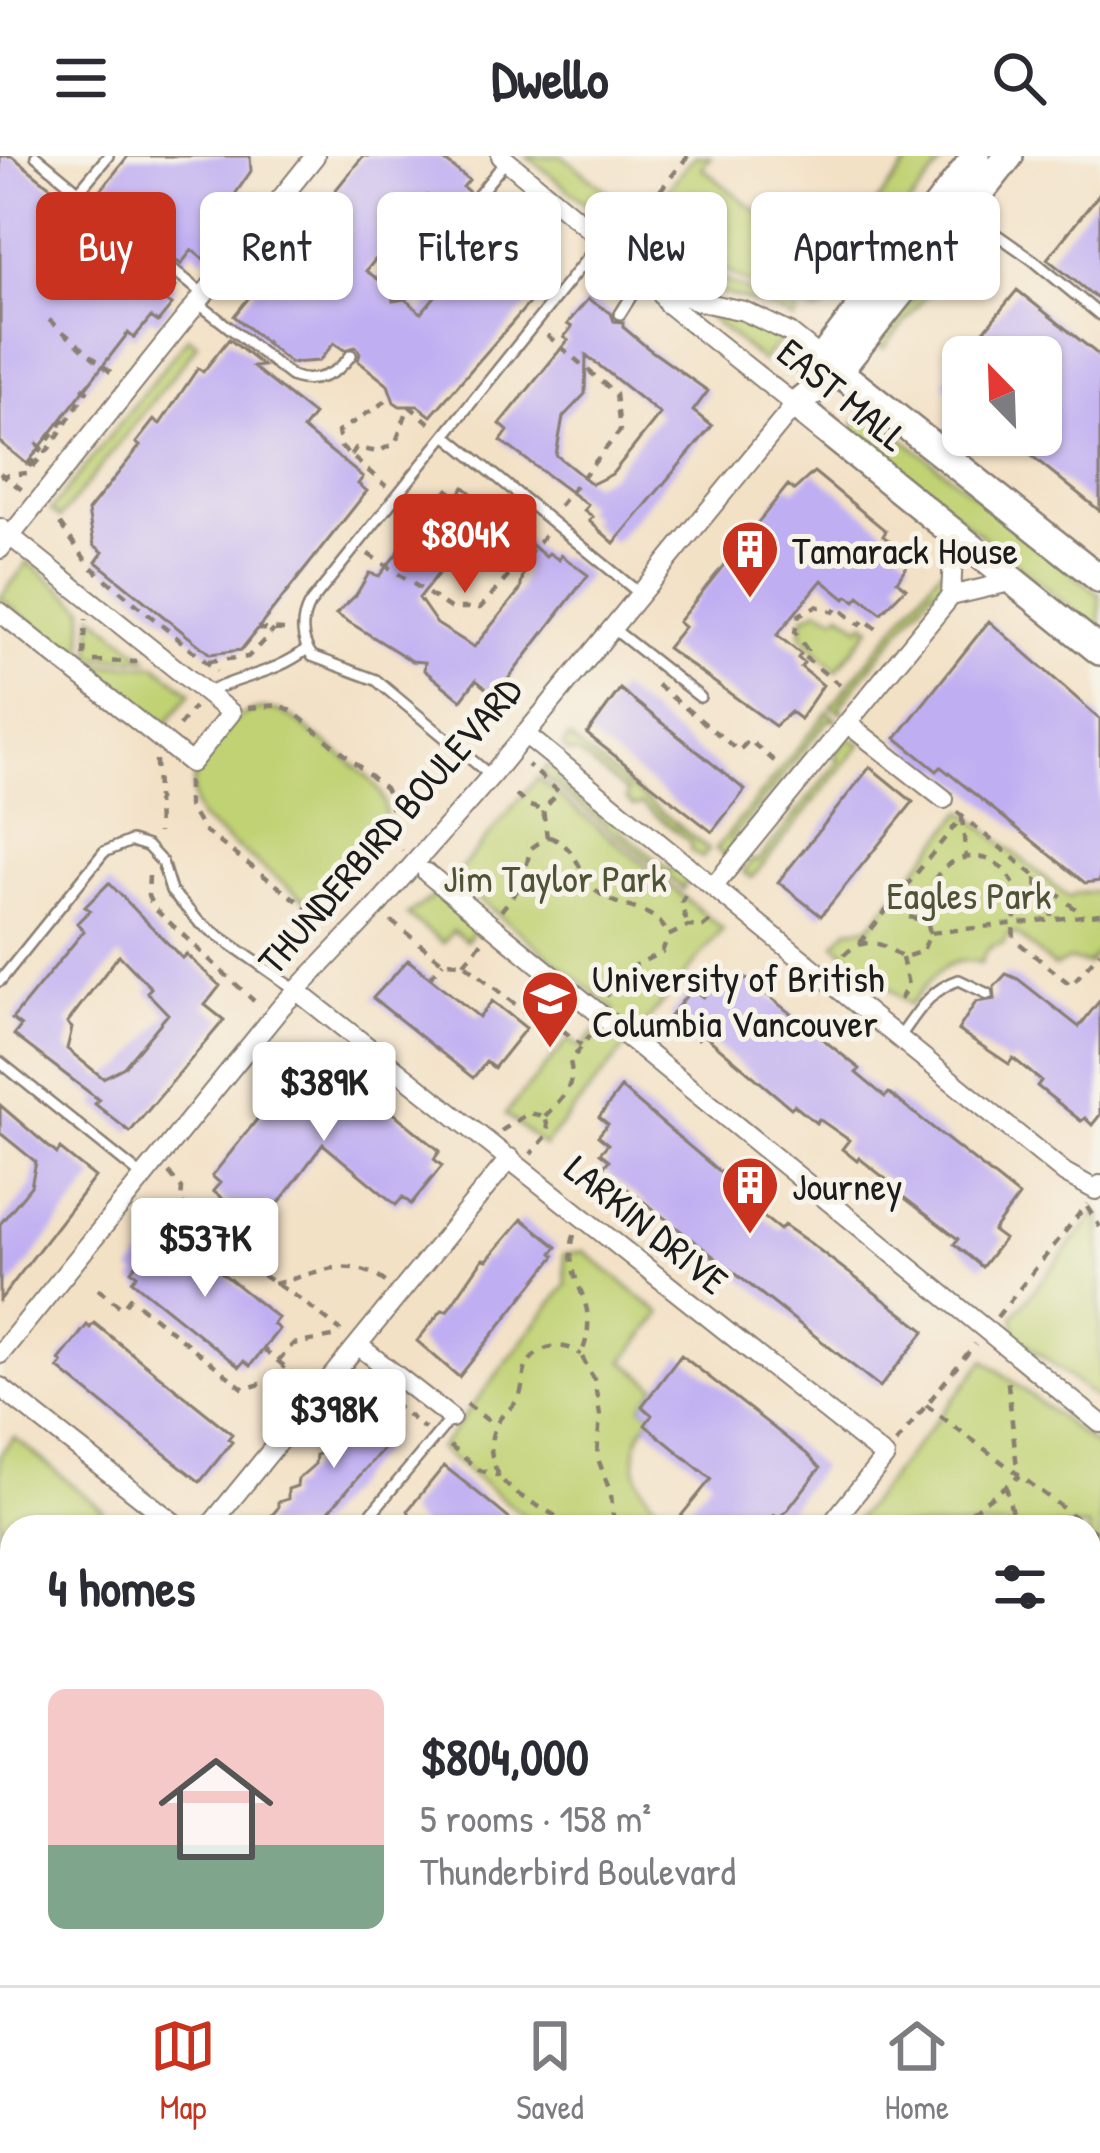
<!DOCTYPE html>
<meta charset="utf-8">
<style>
body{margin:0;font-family:"Patrick Hand",sans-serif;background:#f7f7f7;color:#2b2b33;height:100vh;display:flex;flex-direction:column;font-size:45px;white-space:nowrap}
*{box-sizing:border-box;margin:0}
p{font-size:39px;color:#7c7c81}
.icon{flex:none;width:66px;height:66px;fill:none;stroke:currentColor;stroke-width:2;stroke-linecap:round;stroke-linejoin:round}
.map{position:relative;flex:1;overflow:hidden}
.drawer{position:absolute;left:0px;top:1359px;width:1101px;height:471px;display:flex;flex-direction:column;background:#fff;border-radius:36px 36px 0 0;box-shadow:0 3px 9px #0004}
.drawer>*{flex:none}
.guide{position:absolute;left:36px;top:36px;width:1029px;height:108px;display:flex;gap:24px}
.needle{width:78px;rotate:337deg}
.tools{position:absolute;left:942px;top:180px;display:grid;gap:24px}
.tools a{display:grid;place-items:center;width:120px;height:120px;border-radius:18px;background:#fff;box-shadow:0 3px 9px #0004;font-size:60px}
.price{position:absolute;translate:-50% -102px;padding:0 27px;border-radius:12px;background:#fff;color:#222;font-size:39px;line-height:78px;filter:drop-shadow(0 3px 6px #0008)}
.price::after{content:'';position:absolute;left:50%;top:72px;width:36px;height:27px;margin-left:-18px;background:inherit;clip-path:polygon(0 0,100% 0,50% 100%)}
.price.current{background:#c8321e;color:#fff}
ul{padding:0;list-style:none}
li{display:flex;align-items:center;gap:36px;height:300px;padding:0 48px}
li+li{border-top:3px solid #e1e1e2}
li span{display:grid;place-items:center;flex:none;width:336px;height:240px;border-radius:18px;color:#555}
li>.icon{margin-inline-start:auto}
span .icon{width:144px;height:144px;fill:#fffc;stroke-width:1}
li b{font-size:51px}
h2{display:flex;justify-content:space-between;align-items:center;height:144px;padding:0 48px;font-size:51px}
.chip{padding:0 42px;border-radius:18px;background:#fff;box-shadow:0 3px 9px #0004;font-size:42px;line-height:108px}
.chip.current{background:#c8321e;color:#fff}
header{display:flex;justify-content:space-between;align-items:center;height:156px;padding:0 48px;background:#fff;font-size:54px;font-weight:800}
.dock{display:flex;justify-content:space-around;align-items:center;height:168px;border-top:3px solid #e1e1e2;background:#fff;font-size:33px;color:#7c7c81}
.dock a{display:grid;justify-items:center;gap:6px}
.dock .current{color:#c8321e}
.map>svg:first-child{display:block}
.green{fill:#c1d275;stroke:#6e7748;stroke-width:3}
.building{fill:#c0aef2;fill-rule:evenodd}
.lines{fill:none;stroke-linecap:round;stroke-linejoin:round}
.lane-casing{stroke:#887e71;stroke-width:14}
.street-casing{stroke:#887e71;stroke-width:22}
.secondary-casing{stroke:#887e71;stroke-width:32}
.path{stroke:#887e71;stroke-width:4.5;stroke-dasharray:9 9;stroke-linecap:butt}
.lane{stroke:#fff;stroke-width:9}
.street{stroke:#fff;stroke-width:18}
.secondary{stroke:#fff;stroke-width:27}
.labels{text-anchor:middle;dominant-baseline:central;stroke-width:10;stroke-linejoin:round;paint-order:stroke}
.street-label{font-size:39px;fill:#1c1c1c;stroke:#f7f3e8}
.poi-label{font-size:39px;fill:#1c1c1c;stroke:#f7f3e8;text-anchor:start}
.park-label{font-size:39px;fill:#4e5337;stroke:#f7f3e8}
</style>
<header><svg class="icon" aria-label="menu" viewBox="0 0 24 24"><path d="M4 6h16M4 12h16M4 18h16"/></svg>Dwello<svg class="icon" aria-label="search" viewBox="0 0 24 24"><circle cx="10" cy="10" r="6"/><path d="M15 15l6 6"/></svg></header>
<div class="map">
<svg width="1100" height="1829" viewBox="0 0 1100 1829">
<rect width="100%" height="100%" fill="#f7f3e8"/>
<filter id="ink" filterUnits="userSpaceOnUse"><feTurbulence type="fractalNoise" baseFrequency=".00833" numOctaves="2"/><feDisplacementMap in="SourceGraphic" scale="24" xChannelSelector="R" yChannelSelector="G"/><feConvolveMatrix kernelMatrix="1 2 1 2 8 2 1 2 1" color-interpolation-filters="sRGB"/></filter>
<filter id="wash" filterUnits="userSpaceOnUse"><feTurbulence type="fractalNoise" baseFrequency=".004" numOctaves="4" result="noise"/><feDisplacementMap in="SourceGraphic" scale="48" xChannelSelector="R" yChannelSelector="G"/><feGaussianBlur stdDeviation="2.7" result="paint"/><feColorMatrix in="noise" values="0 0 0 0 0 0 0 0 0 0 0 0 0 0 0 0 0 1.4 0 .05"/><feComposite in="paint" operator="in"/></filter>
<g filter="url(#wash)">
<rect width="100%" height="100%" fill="#f3e1c6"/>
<path class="green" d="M527 0H563L636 58 622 77Z
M694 0H711L702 12 812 99 822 88 837 97 914 0H948L866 103C860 119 831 152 814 157L786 139 746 126 688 92 666 77 649 57Z
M643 64C674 106 743 135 792 152L798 157 794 164C759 143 720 141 685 124 664 114 647 97 630 83Z
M973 82 883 193 877 188 962 83Z
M702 155 750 167 782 183 762 205Z
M188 181 198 188 60 362 51 354Z
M866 253 1100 439V476L857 278 852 271Z
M28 406 84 451 83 502H75L0 442Z
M942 412 949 419 944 430 933 433 840 549 843 557 831 551Z
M819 453 836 461 841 456 860 471 865 466 871 471 836 515 801 479 804 461Z
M93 458 147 502H91Z
M91 509H156L191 537 162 573 91 515Z
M262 553 280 555 294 563C319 584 353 604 375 629 411 672 345 731 310 748L200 663C177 621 217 559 262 553Z
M828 555 836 564H828L732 683 734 690 724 700 716 693Z
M569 582 709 694 702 702 690 694 691 687 642 648 634 650 626 643 628 637 579 598 567 596 563 590Z
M849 582 861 588 752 722 744 716 751 705 759 704 839 605 835 599Z
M547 610 556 615 558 624 607 664 614 661 621 667 620 674 669 714 676 712 688 721 683 733 541 618Z
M537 622 723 773 544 990 505 958 569 883 581 892 614 853 453 722Z
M963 655 1069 742 1074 738 1100 735V793L1088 808 1069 804 1054 811 1017 778H1008L1003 788C990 788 985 796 981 807 945 797 931 824 910 849L835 788 848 773 869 771Z
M440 736 478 770 466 785 453 775 443 787 407 759Z
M1097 1056 1100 1059V1246L1015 1178 1014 1159Z
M584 1095 661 1158 624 1205 657 1231 642 1250 652 1259C625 1294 631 1331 667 1358L662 1364 670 1371H538L439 1293 566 1129 564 1098Z
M985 1204 1100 1293V1700L1089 1690V1371H850Z
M14 1281 103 1354 89 1371H12V1464L0 1479V1298Z"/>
<g id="blocks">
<path class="building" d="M0 0H12L83 57 86 53 176 131 165 145 172 149 158 166 151 161 134 182 128 177 27 308 0 286Z
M128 0H250L251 15 220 60 230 68 203 103 192 94 181 108 97 39Z
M363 0H439L469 24 463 31 469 36 450 60 427 40 366 115 391 132 393 145 405 143 421 157 479 88 462 74 483 47 548 101 539 112 551 122 431 260 418 250H400L394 246 388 229 358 205 360 197 356 191 344 194 334 187 319 205 290 207 234 160Z
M1100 37V145L1047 103Z
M1017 134 1100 200V355L1006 279H1041V201H963Z
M588 143 611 157 614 165 623 166V171L649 193 708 235 693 255 712 270 614 387 589 365 593 361 584 354 588 349 501 285 508 275 500 268 568 184 564 181 572 171 567 168ZM586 199 660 258 612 318 592 328 556 299 563 261 585 238Z
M229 183 263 210 253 211 314 259 303 273 363 321 358 328 367 335 241 494 210 498 96 406 103 396 94 389 88 355 140 290 136 287 154 264 160 268 198 212 203 216Z
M963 201V245L945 230V223Z
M814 316 886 375 883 380 911 403 897 425 906 432 881 457 859 440 855 445 848 440 845 443 822 424 777 479 801 498 798 502 804 507 801 511 823 529 800 563 791 556 775 570 667 492 684 471 678 466 788 329 794 334Z
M464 331 546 401 549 397 559 404 561 399 588 419 495 540 476 524 461 544 424 514 425 506 412 505 336 458 356 439 369 417 379 420 448 333 457 340ZM489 380 525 410 520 434 474 491 437 468 419 442 464 385 470 390Z
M989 465 1100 563V725L1085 727 941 611 937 615 896 582Z
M620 533 745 634 712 676 587 578Z
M870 611 913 646 821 760 778 726Z
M109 727 182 802 186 798 220 830 205 849 224 864 130 976 95 948 99 944 14 879 21 870 12 863 84 775 77 767 90 754 85 751ZM119 799 151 832 147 836 168 858 124 911 103 922 67 893 72 872 67 867Z
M408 804 479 861 492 845 526 872 494 912 486 906 473 922 373 842Z
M1006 818 1018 823 1079 871 1100 844V959L1092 969 1085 962 1081 965 1037 930 1041 925 1013 902 1009 908 958 874 976 846 995 843 994 831Z
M746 822 860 913 856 917 885 941 889 937 1019 1040 993 1075 1004 1083 982 1111 954 1088 958 1083 889 1030 891 1027 859 1002 857 1005 842 993 849 984 819 963 816 967 794 949 791 952 703 878 698 883 670 860 692 833 703 841 718 827 726 833 733 825 739 830Z
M338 912 440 995 434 1003 442 1010 411 1048 403 1041 396 1049 323 988 266 1064 258 1056 251 1065 213 1035 220 1027 212 1020 293 918Z
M621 932 755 1046 751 1051 780 1074 784 1069 810 1087 925 1175 880 1231 602 1013 609 1004 600 997 608 988 598 980 608 968 599 961Z
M0 949 57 998 60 993 95 1021 0 1144V1068L31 1030 36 1006 0 977Z
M522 1063 557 1091 552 1097 555 1100 459 1221 417 1185 442 1154 447 1155 483 1103 487 1104Z
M171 1076 278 1162 273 1168 279 1173 250 1210 244 1205 239 1211 132 1125 137 1119 131 1115 160 1078 166 1082Z
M94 1167 232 1278 228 1283 232 1286 200 1326 58 1212 62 1207 59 1204 76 1183 87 1169 90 1172Z
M681 1199 807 1298 820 1312 786 1356 777 1362 774 1359 764 1371H672L711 1323 645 1269 652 1259 642 1250Z
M360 1249 387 1265 393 1275 388 1287 315 1371H262L278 1352V1346L288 1343V1333L297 1330 298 1323 315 1308 316 1299 325 1296 326 1286 336 1283V1273L342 1272 350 1256Z
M444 1310 483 1341 519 1371H424L410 1360 408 1354Z"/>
</g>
</g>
<g filter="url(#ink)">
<use href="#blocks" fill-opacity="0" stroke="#887e71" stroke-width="3"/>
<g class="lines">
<defs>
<path id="lane" d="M36 0 204 139
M79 35 108 0
M966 57 1033 104 1100 159
M398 137 506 5
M198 147 291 220C313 229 337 219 351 199
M620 158 644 120
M447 280 639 437
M611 471 700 541
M206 537C240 520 277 517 307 493
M491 620 376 524 312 500C301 484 300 466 309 449L601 85
M0 825 104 696 131 685 147 690 162 706 171 735 199 766 296 834
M899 882C917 857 929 834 959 824L988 838
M0 906 143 1021
M360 1371 451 1262
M0 1708 12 1718
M628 1829 637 1818
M938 1829 947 1818"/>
<path id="street" d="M501 0 655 128 697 145 744 155 790 177 820 201
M0 372 231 557 191 607 0 456
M0 393 315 0
M951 440 1014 425
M848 568 944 643
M525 578 1065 1017 1096 1034 1100 1029
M427 717 1100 1267
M713 731 951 440 954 378
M296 834 885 1301 829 1371
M359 1190 451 1262
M0 1198 282 850 375 752 491 620 795 249 668 148 655 128
M0 1231 179 1371
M209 1371 510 1002
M732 1818 745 1829"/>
<path id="secondary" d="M820 201 1100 423
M812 216 976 0
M795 249 1100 495
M795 249 839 214 1009 0"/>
</defs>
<use href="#lane" class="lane-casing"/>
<use href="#street" class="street-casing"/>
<use href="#secondary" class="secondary-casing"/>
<path class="path" d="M626 77 688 0
M49 164 114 219
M547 179 616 238 620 275 557 353
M386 245 338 276 341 291 386 330
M36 287 42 292 67 260
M351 299 356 292 378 296 396 286 409 250 432 269
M29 311 42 292
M0 317 25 336
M0 320 27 317 51 290 87 235 82 231
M60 368 90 410 217 515
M368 398 450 452H480L547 377
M257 473 287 474
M84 500 86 463
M94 505 137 506
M208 505 248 501 274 474
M657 529 739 595 749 584 778 608
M840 529 803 500 807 494 795 476 799 459 816 450 833 456 837 451 860 469 864 463 882 477
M248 552 280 549 292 555 385 632 391 644 392 684 402 695
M179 570 194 551
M156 604 158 677
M188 625V649L203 674 319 761
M516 639 527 649 542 654
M957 656 1083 759
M962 661 966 702
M549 681C578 690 577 717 598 736 621 756 657 748 668 780L688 770 703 771 714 762
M149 720 148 740 154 752 254 845
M1036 722 1038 743 1049 750 1053 764
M685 739 681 748 688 770
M501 755 523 727 530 693 547 681 543 654 559 636 528 609
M909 761 926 765
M391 765 443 806 464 807 537 866 543 858 581 889
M930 777C910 703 988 676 1013 727 1022 746 1011 764 1014 783L1071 829 1100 796
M860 787 962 661
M844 799C864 780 882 785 902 802L923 795 930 777 1100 758
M464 807 483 785
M284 808 305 787 319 761 390 686
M430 821 443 806
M606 840 632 811 662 796 668 780
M900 844 908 829 902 802
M545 960C561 943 577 929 570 906L590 879
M501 975 528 957 545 960 549 977 531 998
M169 1017 182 1033 181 1046 212 1081 240 1105 300 1143 341 1175
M1087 1051 1100 1071
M574 1079C560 1128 605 1142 581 1199L594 1223 600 1259 597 1300 611 1338 614 1371
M274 1128C316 1118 348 1097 387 1127
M98 1133 122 1152 130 1142 244 1233 271 1225 284 1210
M997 1161 1087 1048
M263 1193 300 1223
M278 1205 293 1188 333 1181
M365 1224 425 1273
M467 1248 495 1270
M926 1249 1088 1371
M896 1287 975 1188
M450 1290 479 1314 500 1320
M1006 1329 1015 1371
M570 1371C550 1352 516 1344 501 1322 488 1303 487 1278 502 1260 508 1253 516 1249 520 1239 523 1230 523 1220 526 1211 536 1190 563 1183 581 1199
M964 1371 968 1358 1018 1321 1007 1219
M1089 1372 1100 1379
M1089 1480 1100 1473
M1089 1578 1100 1582
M0 1761 12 1770
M895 1829 904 1818"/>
<use href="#lane" class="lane"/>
<use href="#street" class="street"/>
<use href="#secondary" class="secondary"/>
</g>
</g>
<defs>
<symbol id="building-pin" viewBox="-11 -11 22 30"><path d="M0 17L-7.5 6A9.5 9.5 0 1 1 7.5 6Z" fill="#c8321e" stroke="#f7f3e8"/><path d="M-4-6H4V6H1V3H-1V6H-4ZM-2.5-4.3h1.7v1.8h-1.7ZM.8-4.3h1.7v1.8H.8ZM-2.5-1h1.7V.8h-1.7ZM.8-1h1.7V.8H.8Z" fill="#fff"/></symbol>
<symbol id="university-pin" viewBox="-11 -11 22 30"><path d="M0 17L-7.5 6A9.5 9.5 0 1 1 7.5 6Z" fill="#c8321e" stroke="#f7f3e8"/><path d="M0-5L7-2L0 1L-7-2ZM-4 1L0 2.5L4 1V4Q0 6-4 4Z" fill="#fff"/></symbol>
</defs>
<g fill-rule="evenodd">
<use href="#building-pin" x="717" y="360" width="66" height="90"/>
<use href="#university-pin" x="517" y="810" width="66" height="90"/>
<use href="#building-pin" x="717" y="996" width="66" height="90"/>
</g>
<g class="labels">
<g class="street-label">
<text transform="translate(843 238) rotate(39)">EAST MALL</text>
<text transform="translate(389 669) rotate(-49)">THUNDERBIRD BOULEVARD</text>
<text transform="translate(647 1068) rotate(39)">LARKIN DRIVE</text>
</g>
<g class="poi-label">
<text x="792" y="393">Tamarack House</text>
<text x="592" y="821">University of British<tspan x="592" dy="45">Columbia Vancouver</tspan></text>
<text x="792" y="1029">Journey</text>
</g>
<g class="park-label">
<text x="555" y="721">Jim Taylor Park</text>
<text x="969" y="738">Eagles Park</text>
</g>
</g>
</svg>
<div class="tools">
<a><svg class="needle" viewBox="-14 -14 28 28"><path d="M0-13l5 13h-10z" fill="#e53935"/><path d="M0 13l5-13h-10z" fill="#7c7c81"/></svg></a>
</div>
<b class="price current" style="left:465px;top:440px">$804K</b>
<b class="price" style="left:324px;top:988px">$389K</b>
<b class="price" style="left:205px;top:1144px">$537K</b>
<b class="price" style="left:334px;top:1315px">$398K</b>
<div class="guide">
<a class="chip current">Buy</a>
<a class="chip">Rent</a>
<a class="chip">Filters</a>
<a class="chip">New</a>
<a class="chip">Apartment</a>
</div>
<section class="drawer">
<h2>4 homes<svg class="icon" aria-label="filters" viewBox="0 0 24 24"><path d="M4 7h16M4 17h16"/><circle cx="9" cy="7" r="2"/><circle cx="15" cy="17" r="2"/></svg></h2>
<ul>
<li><span style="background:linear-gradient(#f6c9c9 65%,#7fa58c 0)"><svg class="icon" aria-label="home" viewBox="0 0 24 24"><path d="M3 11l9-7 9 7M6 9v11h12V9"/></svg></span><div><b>$804,000</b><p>5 rooms · 158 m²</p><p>Thunderbird Boulevard</p></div></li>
</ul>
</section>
</div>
<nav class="dock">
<a class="current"><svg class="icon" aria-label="map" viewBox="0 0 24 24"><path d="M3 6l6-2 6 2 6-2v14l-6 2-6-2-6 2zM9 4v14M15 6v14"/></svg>Map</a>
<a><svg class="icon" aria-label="saved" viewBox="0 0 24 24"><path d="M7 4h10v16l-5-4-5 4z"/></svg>Saved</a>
<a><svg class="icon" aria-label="home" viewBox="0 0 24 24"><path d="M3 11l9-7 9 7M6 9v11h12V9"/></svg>Home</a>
</nav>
